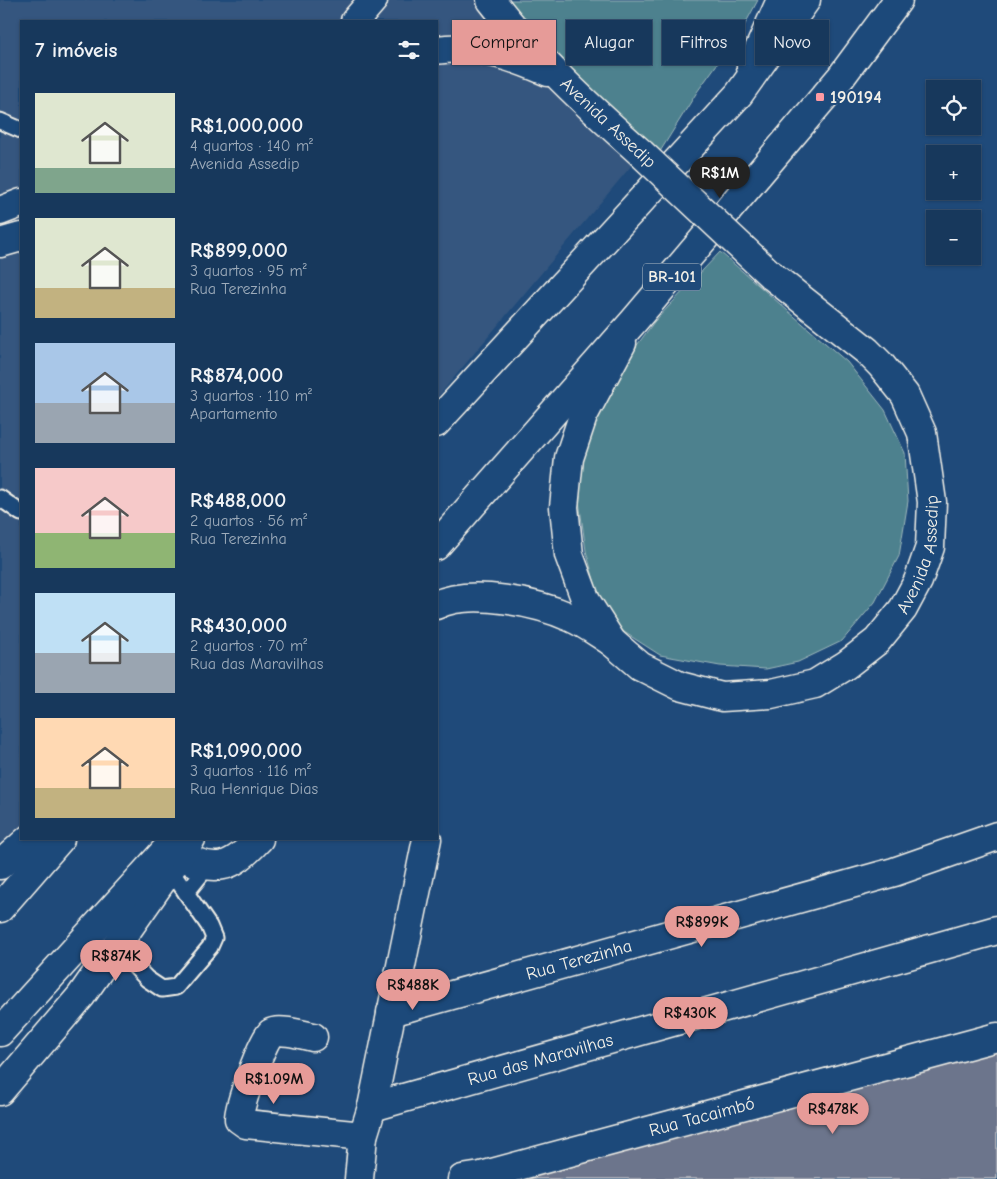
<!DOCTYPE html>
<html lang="pt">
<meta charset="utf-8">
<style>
body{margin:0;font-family:"Comic Neue",sans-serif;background:#244365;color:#f1f3f6;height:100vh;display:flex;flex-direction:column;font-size:19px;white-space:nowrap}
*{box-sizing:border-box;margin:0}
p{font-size:16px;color:#9eacbb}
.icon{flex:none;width:28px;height:28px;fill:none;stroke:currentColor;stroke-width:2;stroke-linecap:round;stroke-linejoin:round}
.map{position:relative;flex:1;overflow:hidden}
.side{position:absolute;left:20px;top:20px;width:418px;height:820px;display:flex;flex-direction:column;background:#17385c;border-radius:0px;box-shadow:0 1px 4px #0004,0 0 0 1px #365272}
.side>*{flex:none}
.banner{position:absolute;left:452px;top:20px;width:469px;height:45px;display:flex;gap:10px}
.controls{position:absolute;left:926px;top:80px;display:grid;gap:10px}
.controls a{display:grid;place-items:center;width:55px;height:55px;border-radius:0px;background:#17385c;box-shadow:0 1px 4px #0004,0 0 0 1px #365272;font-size:25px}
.price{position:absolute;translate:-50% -42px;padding:0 11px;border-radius:18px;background:#e69b98;color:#111;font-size:16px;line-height:32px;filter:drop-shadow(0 1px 2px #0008)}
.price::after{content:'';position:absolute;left:50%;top:30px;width:15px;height:11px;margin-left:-8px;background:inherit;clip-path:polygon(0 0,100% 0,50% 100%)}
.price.selected{background:#222;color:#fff}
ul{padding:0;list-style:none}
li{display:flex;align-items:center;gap:15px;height:125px;padding:0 15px}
li span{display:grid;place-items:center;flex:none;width:140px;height:100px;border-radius:0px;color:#555}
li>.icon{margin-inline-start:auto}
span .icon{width:60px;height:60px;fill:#fffc;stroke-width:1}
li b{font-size:21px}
h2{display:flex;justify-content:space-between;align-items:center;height:60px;padding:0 15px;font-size:21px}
.tag{padding:0 18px;border-radius:0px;background:#17385c;box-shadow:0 1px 4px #0004,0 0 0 1px #365272;font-size:18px;line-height:45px}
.tag.selected{background:#e69b98;color:#111}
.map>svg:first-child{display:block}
.built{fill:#36577f}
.green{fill:#4d818e;stroke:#a0b9bb}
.building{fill:#6c758c;stroke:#f4f1e8}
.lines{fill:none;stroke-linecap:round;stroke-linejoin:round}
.lane-casing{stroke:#f4f1e8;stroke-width:19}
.street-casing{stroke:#f4f1e8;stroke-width:31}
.secondary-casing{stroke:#f4f1e8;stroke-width:31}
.highway-casing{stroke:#f4f1e8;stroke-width:31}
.lane{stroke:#1f4a7a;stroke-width:15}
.street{stroke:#1f4a7a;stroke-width:28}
.secondary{stroke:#1f4a7a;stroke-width:28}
.highway{stroke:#1f4a7a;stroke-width:28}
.secondary-bridge-casing{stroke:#f4f1e8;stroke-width:31;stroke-linecap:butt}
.secondary-bridge{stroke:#1f4a7a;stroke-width:28}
.poi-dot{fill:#ff9aa2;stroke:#1f4a7a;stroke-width:2}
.labels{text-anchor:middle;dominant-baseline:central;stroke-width:4;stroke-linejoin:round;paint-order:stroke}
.shield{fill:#1f4a7a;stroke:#b4bfc7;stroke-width:1}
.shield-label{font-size:16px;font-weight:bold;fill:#f4f1e8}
.poi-label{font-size:18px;font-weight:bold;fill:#f4f1e8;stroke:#1f4a7a;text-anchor:start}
.street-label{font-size:18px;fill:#f4f1e8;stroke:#1f4a7a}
</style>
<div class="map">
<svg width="997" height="1179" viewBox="0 0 997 1179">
<rect width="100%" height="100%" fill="#1f4a7a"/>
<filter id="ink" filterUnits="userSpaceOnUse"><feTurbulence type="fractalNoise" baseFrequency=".02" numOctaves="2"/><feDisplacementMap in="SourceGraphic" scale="10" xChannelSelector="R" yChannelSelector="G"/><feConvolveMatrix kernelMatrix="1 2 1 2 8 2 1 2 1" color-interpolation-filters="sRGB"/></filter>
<g filter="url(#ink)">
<path class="built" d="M0 0H752L724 55 436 399V21H21V839H68L0 920Z"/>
<path class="green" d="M508 0H758L743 28 697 92 656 158 563 64Z
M720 252 847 362 885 410 905 453 908 501 899 556 875 602 842 641 798 662 766 669 720 666 660 655 624 632 601 605 586 551 579 501 577 459 624 363 654 322Z"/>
<path class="building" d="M997 1048V1179H505Z"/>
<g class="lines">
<defs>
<path id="lane" d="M0 121 21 130
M0 498 21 513
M186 893 207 867
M115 946 147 979 162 989 176 987 210 947 214 938 209 926 169 868"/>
<g id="street">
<path d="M178 855C216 873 230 870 259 839"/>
<path id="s1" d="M391 1012 894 872 997 836"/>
<path d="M313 1037C304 1035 278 1028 271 1033 263 1039 237 1110 239 1119L246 1124 363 1136"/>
<path id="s2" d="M372 1107 997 930"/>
<path d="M359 1179 363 1136 372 1107 427 839"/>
<path id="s3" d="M462 1179 481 1176 997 1037"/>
</g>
<g id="secondary">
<path d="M491 0C535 57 587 105 641 153"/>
<path d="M355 21 373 0"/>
<path d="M436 50C477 44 511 56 548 72"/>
<path d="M751 67 781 0"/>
<path d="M0 211 21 203"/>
<path id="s4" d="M622 343 583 416 569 458 564 507 569 555 586 601 612 642 640 666 680 686 722 697 771 694 815 684 846 665 877 641 903 609 918 581 930 547 932 502 922 433 905 395 881 365 867 351 771 275"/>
<path d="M0 865 29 839"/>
<path d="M0 1091 81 996 191 839"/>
</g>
<path id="highway" d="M0 243 21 237
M436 423 739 94 806 0
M436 546 634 321 841 77 898 0
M436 605C471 588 539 603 572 618 586 624 599 634 612 642
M0 908 60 839
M0 1032 176 839"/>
</defs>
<use href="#lane" class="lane-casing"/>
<use href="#street" class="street-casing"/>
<use href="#secondary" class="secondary-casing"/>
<use href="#highway" class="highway-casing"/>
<use href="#lane" class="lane"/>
<use href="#street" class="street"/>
<use href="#secondary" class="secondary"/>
<use href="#highway" class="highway"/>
<defs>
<path id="secondary-bridge" d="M641 153 771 275"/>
</defs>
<use href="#secondary-bridge" class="secondary-bridge-casing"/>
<use href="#secondary-bridge" class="secondary-bridge"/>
</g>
</g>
<rect class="poi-dot" x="815" y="92" width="10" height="10" rx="2.5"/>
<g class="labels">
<rect class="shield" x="643" y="263.5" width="58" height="27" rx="4"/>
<g class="shield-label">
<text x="672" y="277">BR-101</text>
</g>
<g class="poi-label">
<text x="830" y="97">190194</text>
</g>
<g class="street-label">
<text transform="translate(608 123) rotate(43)">Avenida Assedip</text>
<text stroke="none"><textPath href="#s4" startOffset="716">Avenida Assedip</textPath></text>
<text stroke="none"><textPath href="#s1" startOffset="195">Rua Terezinha</textPath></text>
<text stroke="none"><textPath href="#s2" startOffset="175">Rua das Maravilhas</textPath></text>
<text stroke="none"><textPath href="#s3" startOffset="248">Rua Tacaimbó</textPath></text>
</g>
</g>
</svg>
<div class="controls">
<a><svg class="icon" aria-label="locate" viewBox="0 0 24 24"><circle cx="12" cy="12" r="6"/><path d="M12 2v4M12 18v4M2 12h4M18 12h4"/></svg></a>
<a>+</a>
<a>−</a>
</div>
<b class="price selected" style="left:720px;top:199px">R$1M</b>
<b class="price" style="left:702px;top:948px">R$899K</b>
<b class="price" style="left:116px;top:982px">R$874K</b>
<b class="price" style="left:413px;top:1011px">R$488K</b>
<b class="price" style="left:690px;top:1039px">R$430K</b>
<b class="price" style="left:274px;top:1105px">R$1.09M</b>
<b class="price" style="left:833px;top:1135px">R$478K</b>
<div class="banner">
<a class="tag selected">Comprar</a>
<a class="tag">Alugar</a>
<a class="tag">Filtros</a>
<a class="tag">Novo</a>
</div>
<section class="side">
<h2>7 imóveis<svg class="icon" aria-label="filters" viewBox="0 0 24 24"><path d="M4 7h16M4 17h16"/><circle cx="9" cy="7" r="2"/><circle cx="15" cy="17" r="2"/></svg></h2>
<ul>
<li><span style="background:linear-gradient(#dfe7d0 75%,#7fa58c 0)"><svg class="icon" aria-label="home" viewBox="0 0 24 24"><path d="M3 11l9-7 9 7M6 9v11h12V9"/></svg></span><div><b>R$1,000,000</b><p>4 quartos · 140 m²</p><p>Avenida Assedip</p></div></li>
<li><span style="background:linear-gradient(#dfe7d0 70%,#c2b280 0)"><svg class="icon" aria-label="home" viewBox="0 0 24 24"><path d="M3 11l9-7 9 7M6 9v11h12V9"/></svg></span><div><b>R$899,000</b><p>3 quartos · 95 m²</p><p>Rua Terezinha</p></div></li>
<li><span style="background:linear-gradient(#a9c7e8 60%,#9aa5b1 0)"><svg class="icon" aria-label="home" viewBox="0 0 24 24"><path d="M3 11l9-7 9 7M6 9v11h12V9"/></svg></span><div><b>R$874,000</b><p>3 quartos · 110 m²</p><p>Apartamento</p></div></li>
<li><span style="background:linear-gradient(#f6c9c9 65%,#8fb573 0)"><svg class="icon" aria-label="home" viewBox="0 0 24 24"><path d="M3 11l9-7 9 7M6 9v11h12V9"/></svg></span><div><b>R$488,000</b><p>2 quartos · 56 m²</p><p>Rua Terezinha</p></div></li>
<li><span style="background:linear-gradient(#bfe0f5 60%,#9aa5b1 0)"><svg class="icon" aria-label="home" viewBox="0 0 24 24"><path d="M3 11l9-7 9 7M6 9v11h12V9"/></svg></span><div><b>R$430,000</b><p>2 quartos · 70 m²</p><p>Rua das Maravilhas</p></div></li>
<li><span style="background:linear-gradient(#ffd9b3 70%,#c2b280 0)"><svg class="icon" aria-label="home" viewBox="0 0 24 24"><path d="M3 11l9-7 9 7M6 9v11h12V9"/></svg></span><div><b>R$1,090,000</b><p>3 quartos · 116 m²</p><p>Rua Henrique Dias</p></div></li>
</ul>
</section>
</div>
